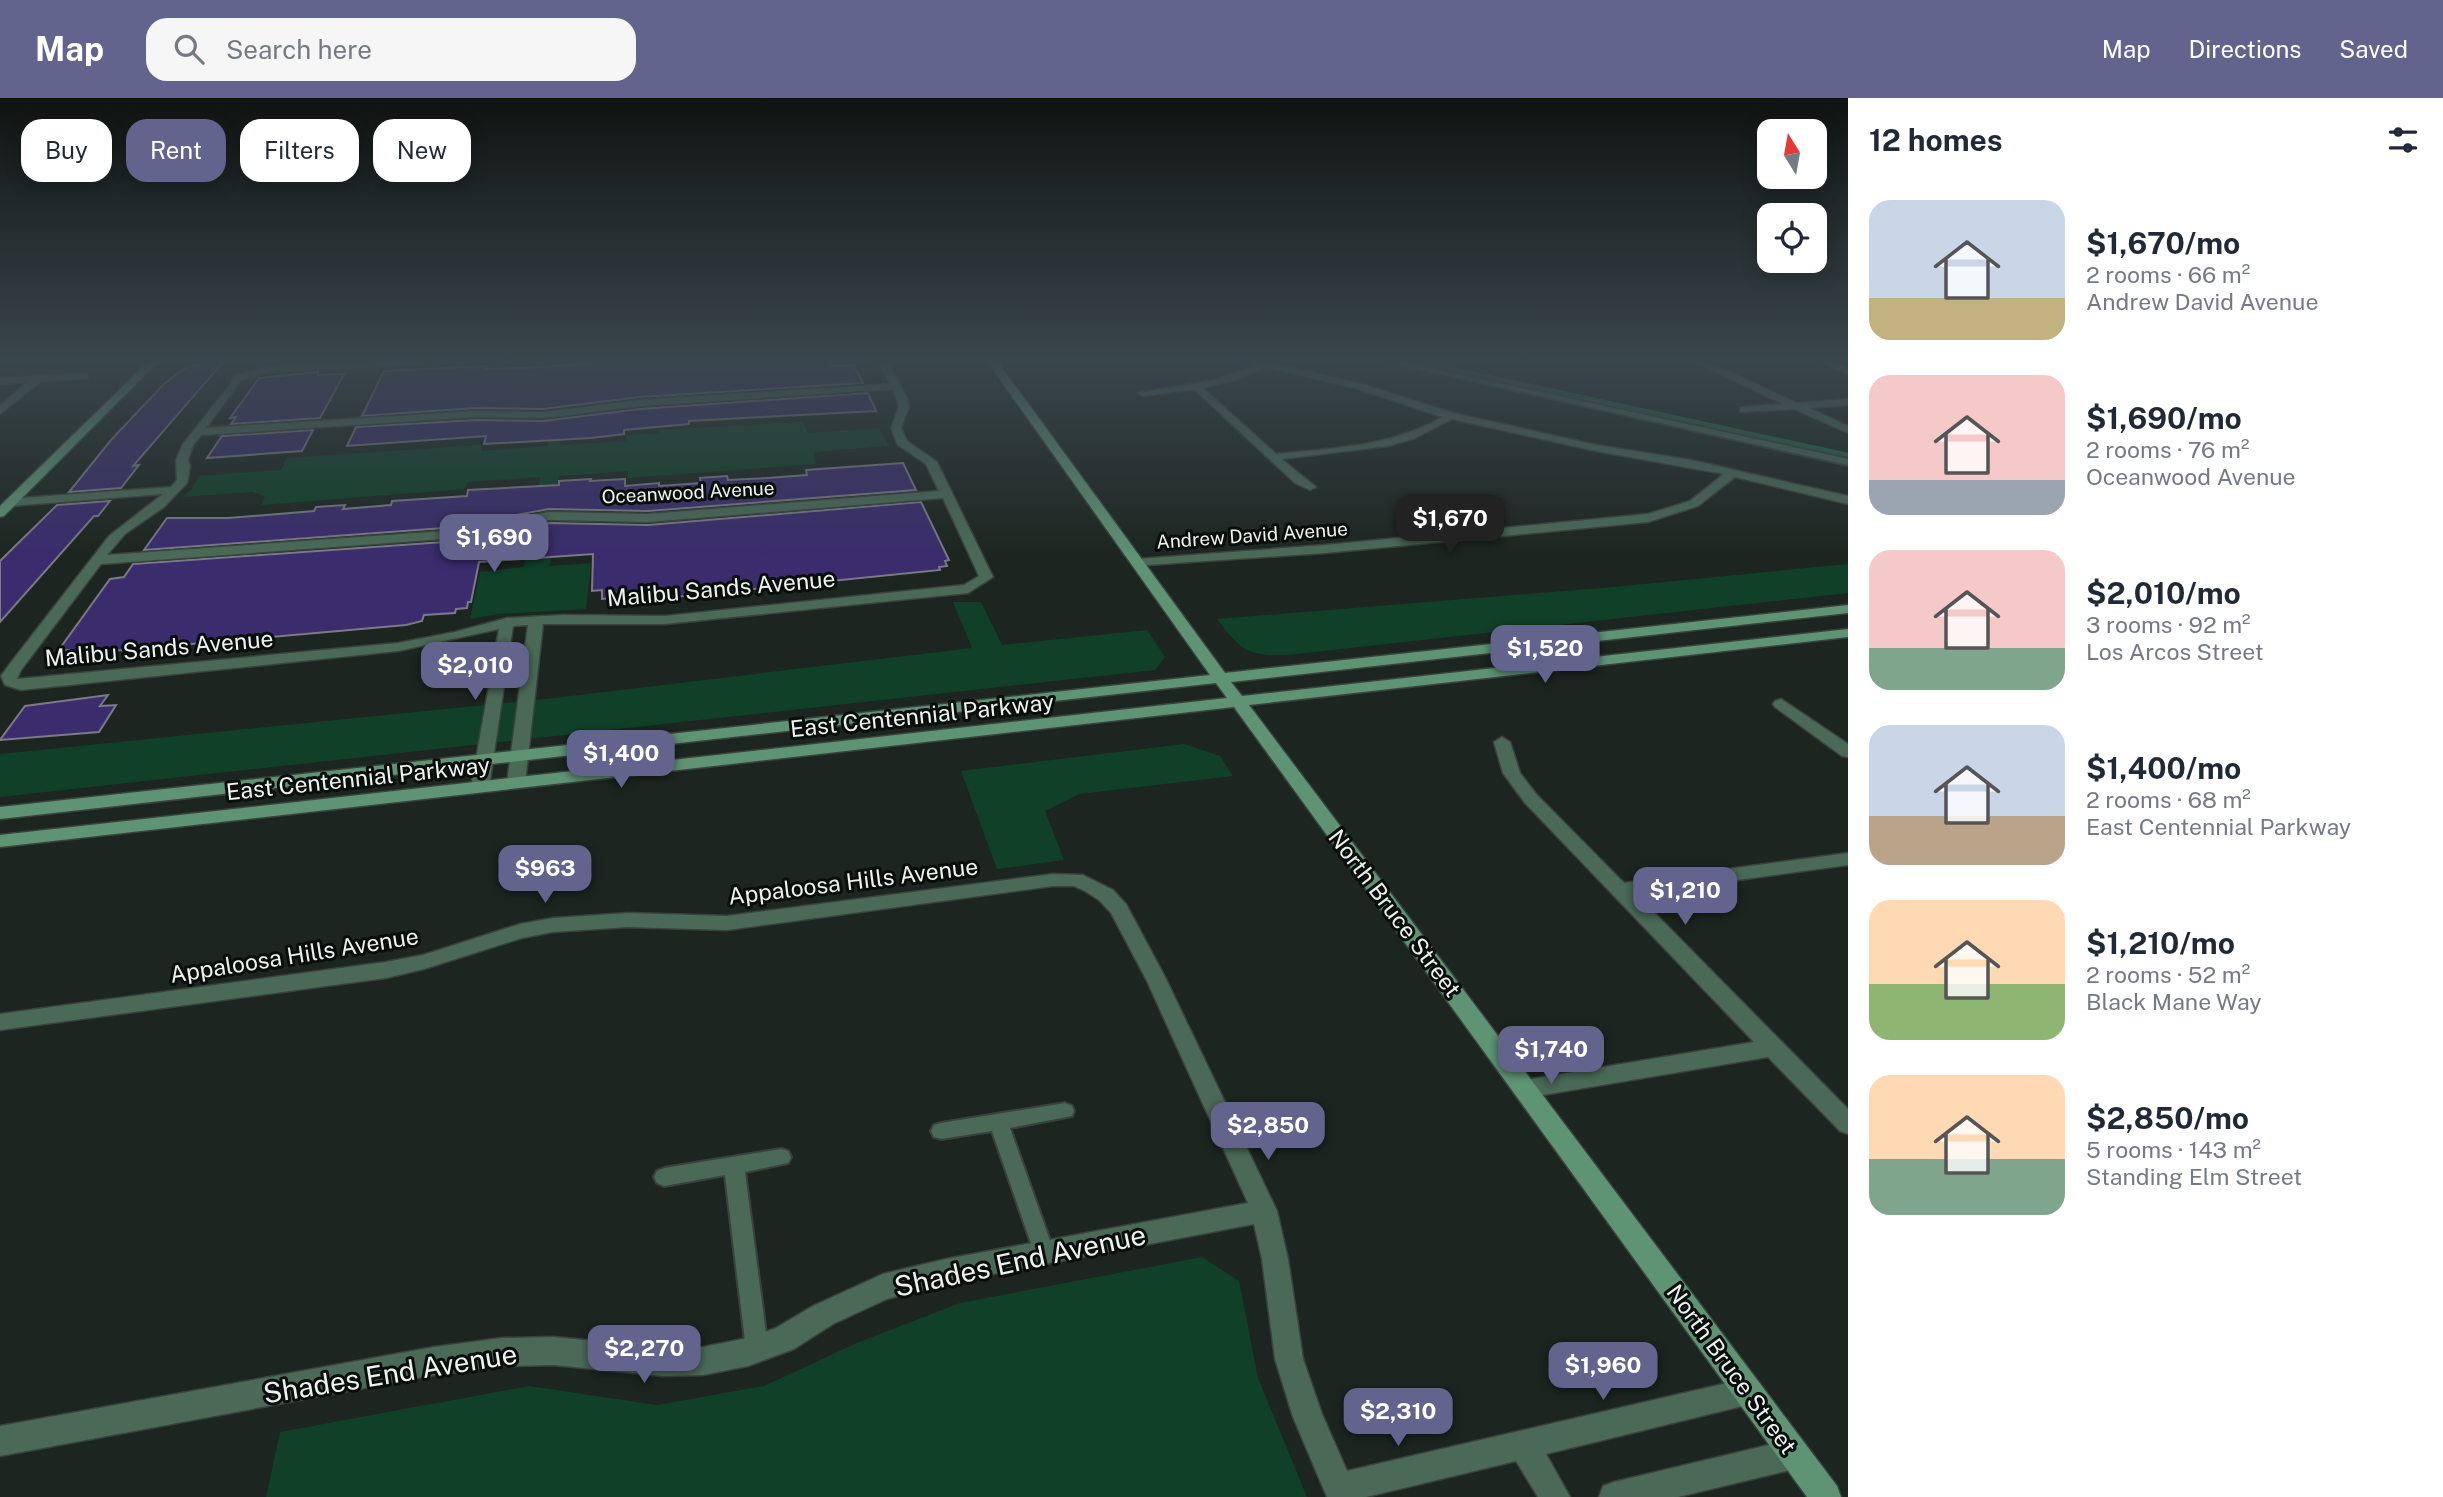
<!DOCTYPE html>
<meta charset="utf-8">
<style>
body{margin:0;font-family:"Public Sans",sans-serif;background:#f6f6f7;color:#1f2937;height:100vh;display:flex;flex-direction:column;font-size:26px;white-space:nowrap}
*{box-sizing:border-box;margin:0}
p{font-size:23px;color:#747a83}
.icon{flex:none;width:38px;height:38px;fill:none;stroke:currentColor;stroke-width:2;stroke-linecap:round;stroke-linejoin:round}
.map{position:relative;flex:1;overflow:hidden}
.details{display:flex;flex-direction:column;background:#fff;width:595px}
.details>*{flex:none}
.guide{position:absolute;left:21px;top:21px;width:665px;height:63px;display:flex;gap:14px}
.needle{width:46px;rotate:349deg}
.fabs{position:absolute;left:1757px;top:21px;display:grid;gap:14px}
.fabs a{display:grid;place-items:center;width:70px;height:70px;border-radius:14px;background:#fff;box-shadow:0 4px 18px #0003;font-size:35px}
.price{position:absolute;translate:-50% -60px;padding:0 16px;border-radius:14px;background:#62648e;color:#fff;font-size:23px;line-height:46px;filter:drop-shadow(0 2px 4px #0008)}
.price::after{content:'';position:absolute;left:50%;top:42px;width:21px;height:16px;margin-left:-10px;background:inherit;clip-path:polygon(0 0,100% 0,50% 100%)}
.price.on{background:#222;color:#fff}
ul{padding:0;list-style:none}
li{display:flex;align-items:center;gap:21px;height:175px;padding:0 21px}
li span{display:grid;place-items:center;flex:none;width:196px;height:140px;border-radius:21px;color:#555}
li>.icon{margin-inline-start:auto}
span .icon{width:84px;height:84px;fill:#fffc;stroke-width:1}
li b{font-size:30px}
h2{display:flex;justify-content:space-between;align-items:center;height:84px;padding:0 21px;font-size:30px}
.pill{padding:0 24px;border-radius:21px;background:#fff;box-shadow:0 4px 18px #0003;font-size:24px;line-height:63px}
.pill.on{background:#62648e;color:#fff}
header{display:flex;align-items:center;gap:42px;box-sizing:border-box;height:98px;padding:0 35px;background:#62648e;color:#fff}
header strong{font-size:33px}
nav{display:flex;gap:38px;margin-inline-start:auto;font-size:24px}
.search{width:490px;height:63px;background:#f6f6f7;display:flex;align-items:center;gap:18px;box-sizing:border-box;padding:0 24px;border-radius:21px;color:#747a83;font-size:26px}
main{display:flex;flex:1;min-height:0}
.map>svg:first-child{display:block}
.green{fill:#104028}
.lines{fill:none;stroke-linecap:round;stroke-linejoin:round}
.stream{stroke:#236543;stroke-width:4.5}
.building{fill:#3a2c6d;stroke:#7b7a86;stroke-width:2}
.lane-casing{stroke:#39423c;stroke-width:4}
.street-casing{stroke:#39423c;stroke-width:3}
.secondary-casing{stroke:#39423c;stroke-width:3}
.lane{fill:#4a6a57;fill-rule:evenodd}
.street{fill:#4a6a57;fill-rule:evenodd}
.secondary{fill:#5e9374;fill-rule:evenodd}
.labels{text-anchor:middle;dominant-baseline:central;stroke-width:6;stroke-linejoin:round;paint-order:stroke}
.far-street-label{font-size:19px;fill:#ecf3ef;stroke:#090d0b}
.street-label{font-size:23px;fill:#ecf3ef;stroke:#090d0b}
.near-street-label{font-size:28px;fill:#ecf3ef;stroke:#090d0b}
</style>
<header>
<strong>Map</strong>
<div class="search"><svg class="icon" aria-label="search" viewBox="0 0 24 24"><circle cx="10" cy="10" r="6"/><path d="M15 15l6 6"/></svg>Search here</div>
<nav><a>Map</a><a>Directions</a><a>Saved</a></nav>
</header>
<main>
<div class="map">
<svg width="1848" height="1399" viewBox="0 0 1848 1399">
<rect width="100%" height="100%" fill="#1c251f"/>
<path class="green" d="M563 321 560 347 627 343 626 337 659 335V332L802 324 808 335 879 330 889 348 814 354 816 366 628 380V373L559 378 554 409 536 411 540 379 468 384 464 391 261 407 265 398 252 394 182 399 192 391 198 378 281 372 287 360 481 347V353L548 348 550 322Z
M555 427 550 468 591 465 586 511 497 516 470 521 480 474 524 469 528 429Z
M1848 466V495L1287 557C1246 558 1241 552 1217 521L1613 489Z
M953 504H981L1002 547 1147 532 1165 559 1155 572 0 699V656L554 600 972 550Z
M1184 646 1220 658 1233 678 1079 696 1045 713 1064 762 997 771 961 673Z
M1202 1159 1239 1183 1258 1280 1307 1399H266L280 1334 529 1288 657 1307 764 1288 859 1244 960 1205Z"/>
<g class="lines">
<path class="stream" d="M1415 263 1848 357"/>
</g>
<path class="building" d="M209 263H224L133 368 139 367 121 390 69 394 111 342 164 286 185 270Z
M615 263H831V268L854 267 863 285 640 299 543 311 476 310 362 318 384 273 487 268 486 271 545 269Z
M318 274V277L344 276 320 320 231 326 236 319 230 320 259 280Z
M868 295 876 313 689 323V326L624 332V336L591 340 484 346 486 338 347 348 356 329 476 322 543 323 640 311Z
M313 332 302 353 207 360 222 338Z
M903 365 916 392 648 413 549 411 444 430 144 452 167 420H228L314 413 316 409 345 407 343 411 391 407 392 403 467 398 468 392 559 387V383L591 381 590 383 625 381V388L659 385V388L701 385 700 380 727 378 728 382 767 380 807 377 806 372Z
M110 403 98 418H94L0 524V463L57 407Z
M921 404 949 462 945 463 947 468 939 469 940 472 645 502V497L602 501V492L592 493 593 456 479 464 471 504H468L467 510 456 511 455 515 424 517 422 523 406 527 101 554 66 557 69 552 58 553 110 481 124 479 133 466 444 444 549 425 648 427Z
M108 597 100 608 116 607 99 634 0 642 25 608Z"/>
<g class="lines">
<defs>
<path id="lane" d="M1383 263H1397L1848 361V367Z
M1065 1005 1072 1008 1074 1013 1072 1018 1010 1030 1054 1154 1051 1161 1044 1164 1037 1161 1034 1154 992 1033 941 1041 934 1039 931 1033 934 1027 941 1025Z
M781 1051 788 1053 791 1059 788 1065 745 1074 768 1251 765 1259 757 1262 749 1259 746 1251 725 1077 664 1088 657 1085 654 1079 657 1073 664 1070Z"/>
<path id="street" d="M369 263H428L423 266 269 274 241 282 206 330 476 313 543 314 640 302 890 286 878 263H888L908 302 909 309 901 330 907 343 937 364 993 479 968 495 665 526H543L525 685 516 690 507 685 528 527 513 528 489 689 480 694 471 689 499 531 398 553 21 592 5 587 1 578 9 567 109 438 163 396 11 408 5 404 7 401 171 389 177 382 176 362 183 346 230 287 234 278 269 268ZM893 291 899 309 891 330 898 347 926 366 939 393 648 416 549 414 444 433 107 457 125 436 164 409 187 385 190 368 188 362 193 347 201 337 476 319 543 320 640 308ZM943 400 979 478 964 487 665 518 563 517 507 520 455 534 398 545 17 581 21 572 101 466 444 441 549 422 648 424Z
M1246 263H1265L1365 287 1453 315 1596 347 1691 362 1848 398V406L1735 379 1698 408 1648 424 1325 455 1133 468 1131 465 1138 461 1325 447 1648 416 1690 403 1724 376 1596 353 1452 321 1413 341 1388 348 1282 361C1293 371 1305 380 1316 389L1310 392 1295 385 1194 291 1143 298 1138 295 1219 281 1256 267ZM1266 269 1359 291 1442 319C1391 349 1333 350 1276 356L1203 290 1239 281Z
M1693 263H1706L1797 305 1848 301V307L1809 310 1848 328V335L1794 311 1740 314V310L1744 309 1783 306Z
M85 275 88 276V280L40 284 0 316V308L27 284 0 286V280Z
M1781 601 1848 646V659L1842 658 1775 609 1773 606 1775 603Z
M1502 639 1510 644 1520 675 1537 697 1624 785 1848 755V767L1636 796 1848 1011V1036L1840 1033 1768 959 1525 1000 1517 998 1513 991 1517 984 1525 982 1754 944 1525 705 1503 675 1494 644Z
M1053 776 1083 777 1113 792 1126 806 1166 881 1277 1113 1288 1161 1303 1261 1322 1316 1347 1373 1749 1280 1759 1284 1763 1294 1759 1304 1546 1356 1570 1399H1538L1516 1363 1366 1399H1327L1293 1319 1275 1261 1262 1161 1254 1126 946 1185 887 1201 833 1226 794 1251 748 1268 703 1277 663 1278 554 1267 502 1268 434 1277 0 1358V1328L434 1249 502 1240 554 1239 663 1250 703 1249 748 1240 776 1230 813 1208 883 1176 946 1161 1248 1105 1146 881 1111 815 1099 802 1085 793 1074 788H1053L727 832 628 829 553 834 522 840 424 871 386 880 0 932V916L386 864 423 857 520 826 553 820 628 815 727 818Z
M1794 1341 1805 1345 1809 1356 1805 1367 1794 1371 1678 1399H1599L1603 1388 1614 1384Z"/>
<path id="secondary" d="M149 263H159L4 418 0 419V408Z
M987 263H997L1225 575 1848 507V515L1231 584 1242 598 1848 531V539L1249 607 1837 1388 1841 1399H1807L1234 609 0 749V737L1227 600 1216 585 0 721V709L1210 577Z
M1818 263H1831L1848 270V276Z"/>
</defs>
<use href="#lane" class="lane-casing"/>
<use href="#street" class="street-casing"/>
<use href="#secondary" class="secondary-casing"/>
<use href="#lane" class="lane"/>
<use href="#street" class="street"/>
<use href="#secondary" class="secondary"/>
</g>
<linearGradient id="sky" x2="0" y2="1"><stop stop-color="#0f1411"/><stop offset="0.57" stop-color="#3a464d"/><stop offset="1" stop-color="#3a464d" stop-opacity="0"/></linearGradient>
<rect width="1848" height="459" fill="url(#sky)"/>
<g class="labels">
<g class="far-street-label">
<text transform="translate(688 394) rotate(-3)">Oceanwood Avenue</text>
<text transform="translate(1252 437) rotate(-4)">Andrew David Avenue</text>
</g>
<g class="street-label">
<text transform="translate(721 490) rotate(-5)">Malibu Sands Avenue</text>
<text transform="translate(159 550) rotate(-5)">Malibu Sands Avenue</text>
<text transform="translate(922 617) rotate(-6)">East Centennial Parkway</text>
<text transform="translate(358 680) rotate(-6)">East Centennial Parkway</text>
<text transform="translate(853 783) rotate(-7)">Appaloosa Hills Avenue</text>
<text transform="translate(1395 815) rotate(53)">North Bruce Street</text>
<text transform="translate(294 857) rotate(-9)">Appaloosa Hills Avenue</text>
<text transform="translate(1732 1271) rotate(54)">North Bruce Street</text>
</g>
<g class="near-street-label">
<text transform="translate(1020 1162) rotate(-12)">Shades End Avenue</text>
<text transform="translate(390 1275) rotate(-9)">Shades End Avenue</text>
</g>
</g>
</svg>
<div class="fabs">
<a><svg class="needle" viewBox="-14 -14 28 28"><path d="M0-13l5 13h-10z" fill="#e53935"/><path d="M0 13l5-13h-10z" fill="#747a83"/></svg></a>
<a><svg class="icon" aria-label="locate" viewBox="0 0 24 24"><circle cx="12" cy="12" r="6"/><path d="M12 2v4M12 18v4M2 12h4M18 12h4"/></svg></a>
</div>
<b class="price on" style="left:1450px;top:457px">$1,670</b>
<b class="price" style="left:494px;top:476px">$1,690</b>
<b class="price" style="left:1545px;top:587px">$1,520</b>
<b class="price" style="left:475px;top:604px">$2,010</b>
<b class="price" style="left:621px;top:692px">$1,400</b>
<b class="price" style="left:545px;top:807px">$963</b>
<b class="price" style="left:1685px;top:829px">$1,210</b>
<b class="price" style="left:1551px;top:988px">$1,740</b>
<b class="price" style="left:1268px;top:1064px">$2,850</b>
<b class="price" style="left:644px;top:1287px">$2,270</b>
<b class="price" style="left:1603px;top:1304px">$1,960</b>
<b class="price" style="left:1398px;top:1350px">$2,310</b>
<div class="guide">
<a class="pill">Buy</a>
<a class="pill on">Rent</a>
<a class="pill">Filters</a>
<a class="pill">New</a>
</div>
</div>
<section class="details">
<h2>12 homes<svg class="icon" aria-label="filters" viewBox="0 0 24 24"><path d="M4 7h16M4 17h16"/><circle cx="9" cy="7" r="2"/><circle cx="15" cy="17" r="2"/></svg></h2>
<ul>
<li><span style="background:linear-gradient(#c9d6e8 70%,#c2b280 0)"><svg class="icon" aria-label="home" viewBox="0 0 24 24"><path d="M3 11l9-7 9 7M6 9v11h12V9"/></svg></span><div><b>$1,670/mo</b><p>2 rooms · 66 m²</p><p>Andrew David Avenue</p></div></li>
<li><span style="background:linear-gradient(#f6c9c9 75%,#9aa5b1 0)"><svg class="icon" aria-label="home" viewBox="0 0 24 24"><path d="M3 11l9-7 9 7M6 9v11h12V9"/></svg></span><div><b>$1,690/mo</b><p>2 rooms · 76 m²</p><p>Oceanwood Avenue</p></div></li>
<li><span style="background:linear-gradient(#f6c9c9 70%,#7fa58c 0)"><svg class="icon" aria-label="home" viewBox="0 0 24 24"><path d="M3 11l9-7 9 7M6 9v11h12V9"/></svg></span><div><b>$2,010/mo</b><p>3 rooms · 92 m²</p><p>Los Arcos Street</p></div></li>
<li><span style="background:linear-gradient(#c9d6e8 65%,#b9a48a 0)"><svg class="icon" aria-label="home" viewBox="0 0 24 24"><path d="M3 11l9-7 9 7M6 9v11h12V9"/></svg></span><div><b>$1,400/mo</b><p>2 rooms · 68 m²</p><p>East Centennial Parkway</p></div></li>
<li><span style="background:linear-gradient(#ffd9b3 60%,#8fb573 0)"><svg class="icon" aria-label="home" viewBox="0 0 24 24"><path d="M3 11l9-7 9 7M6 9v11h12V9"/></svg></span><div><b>$1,210/mo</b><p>2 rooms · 52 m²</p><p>Black Mane Way</p></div></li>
<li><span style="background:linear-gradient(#ffd9b3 60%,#7fa58c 0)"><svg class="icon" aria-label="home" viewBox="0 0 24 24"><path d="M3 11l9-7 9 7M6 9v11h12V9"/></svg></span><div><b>$2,850/mo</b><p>5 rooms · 143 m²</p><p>Standing Elm Street</p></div></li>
</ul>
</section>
</main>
